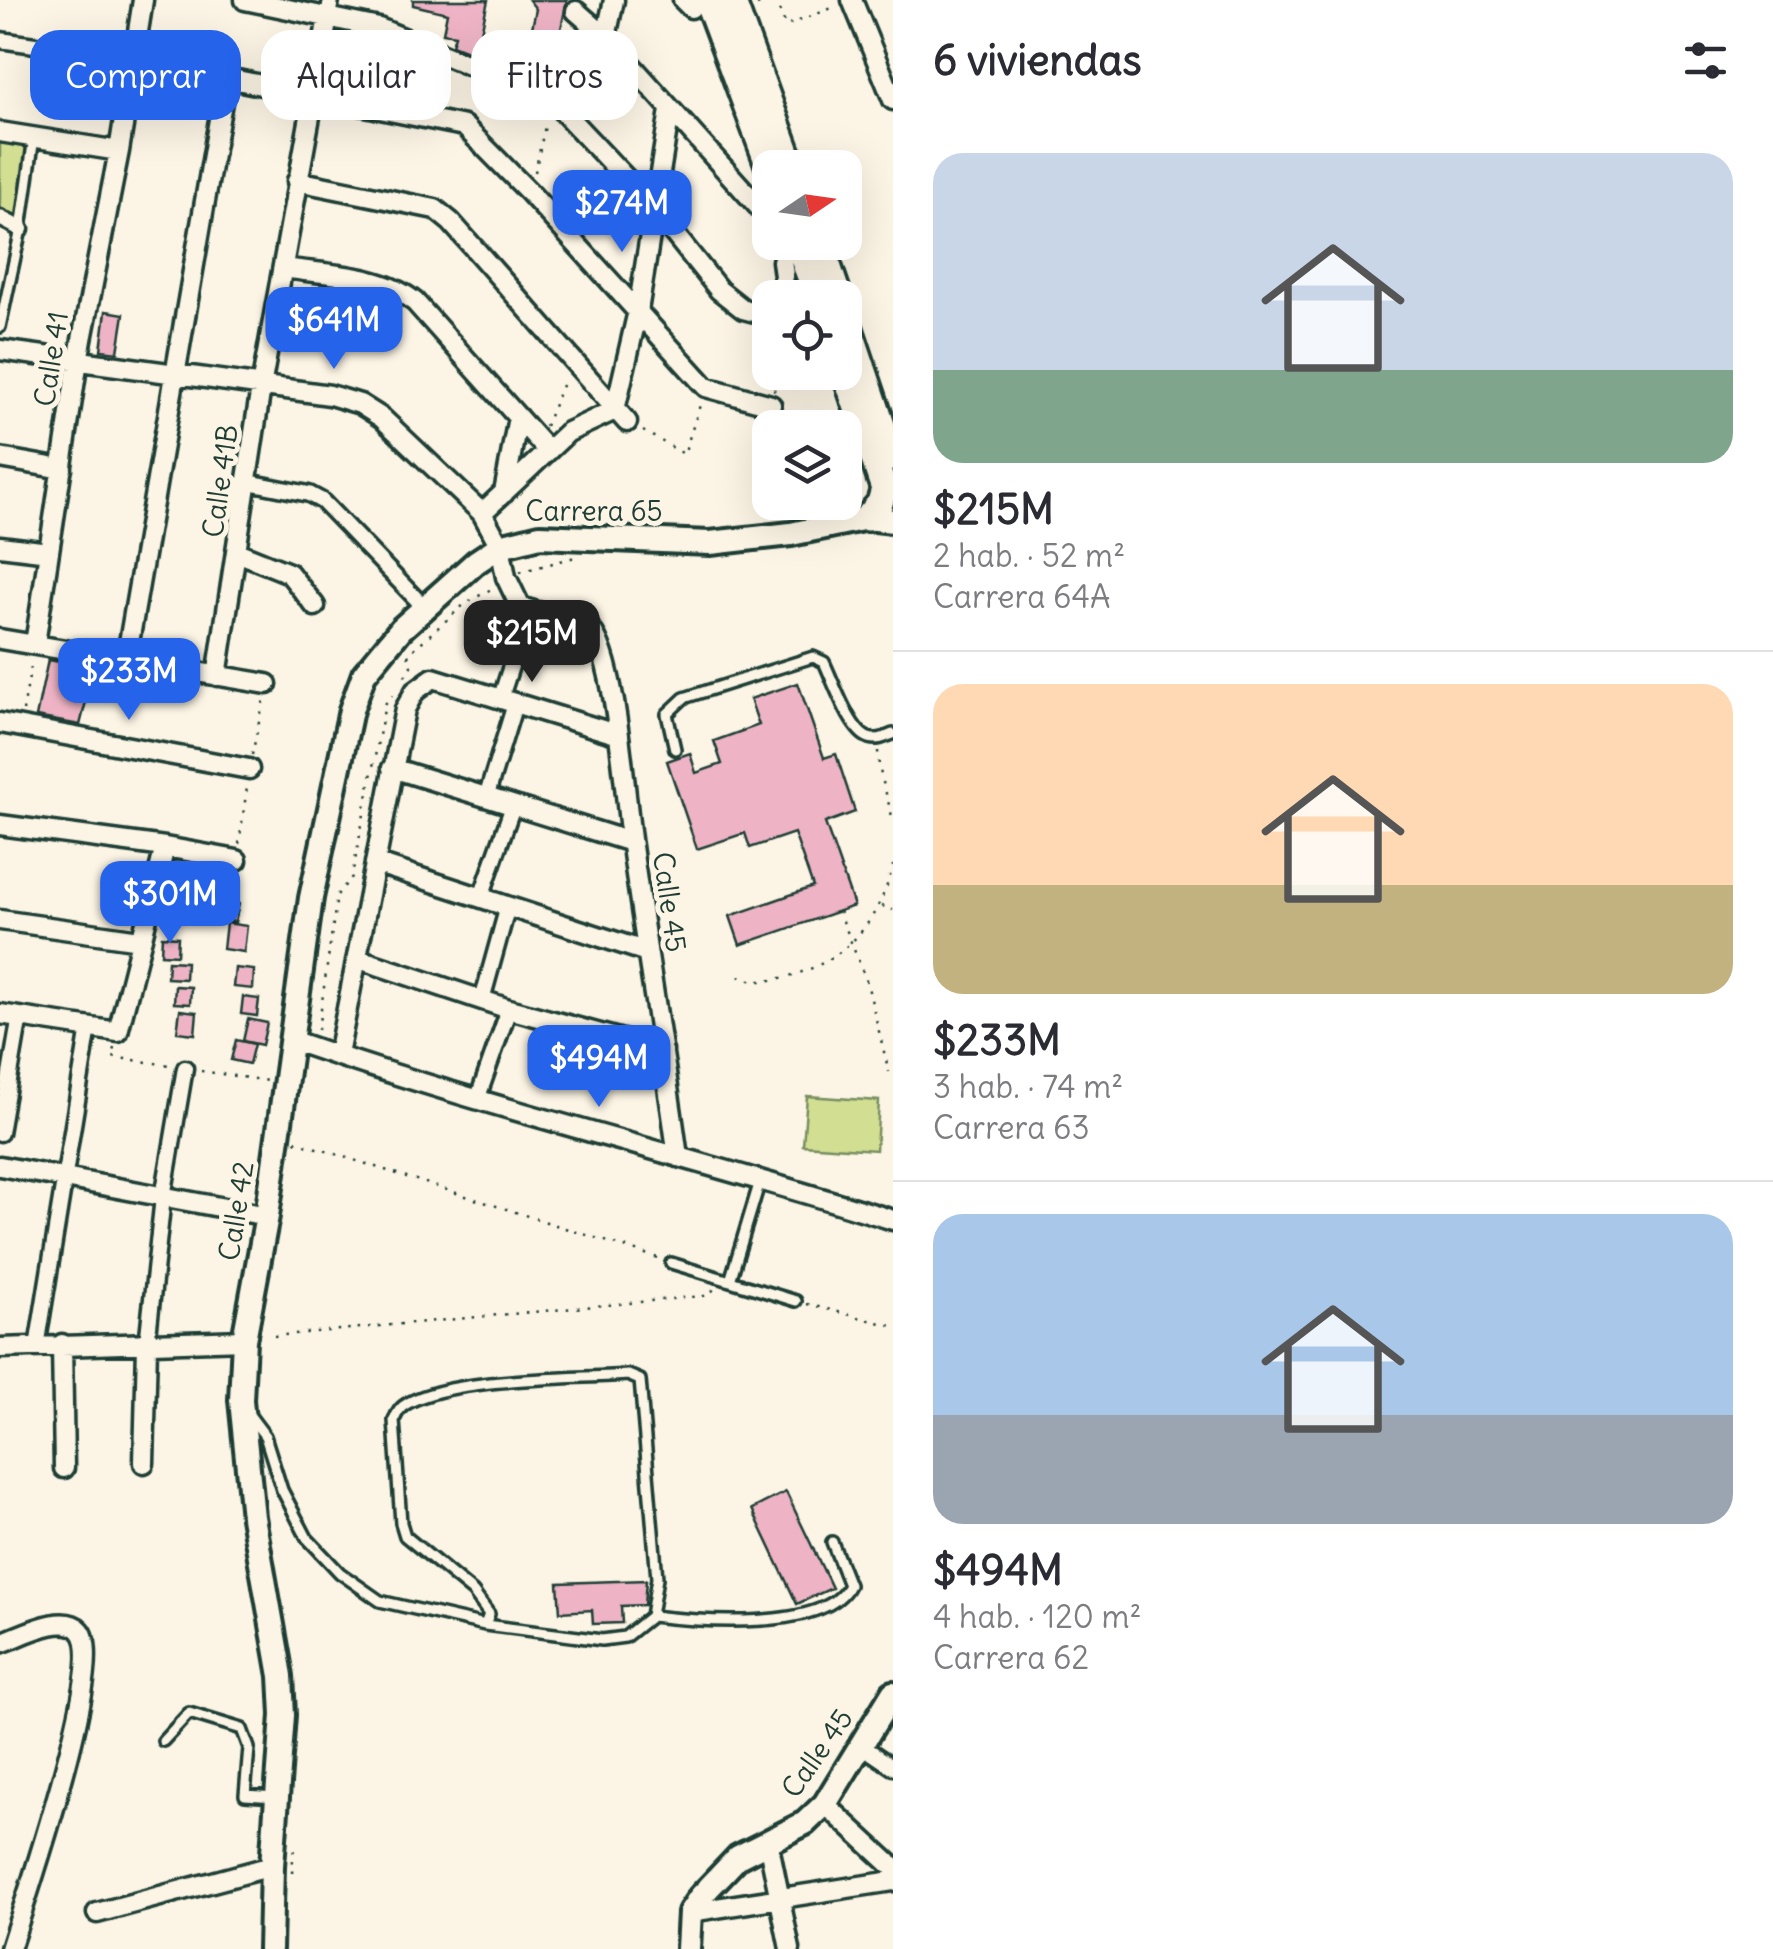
<!DOCTYPE html>
<html lang="es">
<meta charset="utf-8">
<style>
body{margin:0;font-family:Delius,sans-serif;background:#f2f2f3;color:#2b2b33;height:100vh;display:flex;flex-direction:column;font-size:38px;white-space:nowrap}
*{box-sizing:border-box;margin:0}
p{font-size:32px;color:#7c7c81}
.icon{flex:none;width:55px;height:55px;fill:none;stroke:currentColor;stroke-width:2;stroke-linecap:round;stroke-linejoin:round}
.map{position:relative;flex:1;overflow:hidden}
.drawer{display:flex;flex-direction:column;background:#fff;width:880px}
.drawer>*{flex:none}
.hud{position:absolute;left:30px;top:30px;width:712px;height:90px;display:flex;gap:20px}
.needle{width:65px;rotate:77deg}
.tools{position:absolute;left:752px;top:150px;display:grid;gap:20px}
.tools a{display:grid;place-items:center;width:110px;height:110px;border-radius:20px;background:#fff;box-shadow:0 10px 40px #0002;font-size:50px}
.price{position:absolute;translate:-50% -85px;padding:0 22px;border-radius:20px;background:#2563eb;color:#fff;font-size:32px;line-height:65px;filter:drop-shadow(0 2px 5px #0008)}
.price::after{content:'';position:absolute;left:50%;top:60px;width:30px;height:22px;margin-left:-15px;background:inherit;clip-path:polygon(0 0,100% 0,50% 100%)}
.price.current{background:#222;color:#fff}
ul{padding:0;list-style:none}
li{display:grid;align-content:center;gap:20px;height:530px;padding:0 40px}
li+li{border-top:2px solid #e1e1e2}
li span{display:grid;place-items:center;height:310px;border-radius:30px;color:#555}
li>.icon{margin-inline-start:auto}
span .icon{width:180px;height:180px;fill:#fffc;stroke-width:1}
li b{font-size:42px}
h2{display:flex;justify-content:space-between;align-items:center;height:120px;padding:0 40px;font-size:42px}
.tag{padding:0 35px;border-radius:30px;background:#fff;box-shadow:0 10px 40px #0002;font-size:35px;line-height:90px}
.tag.current{background:#2563eb;color:#fff}
main{display:flex;flex:1;min-height:0}
.map>svg:first-child{display:block}
.green{fill:#d2de91;stroke:#788e62;stroke-width:2.5}
.building{fill:#eeb4c5;stroke:#1f3d34;stroke-width:2.5}
.lines{fill:none;stroke-linecap:round;stroke-linejoin:round}
.service-casing{stroke:#1f3d34;stroke-width:16}
.pedestrian-casing{stroke:#1f3d34;stroke-width:21}
.minor-casing{stroke:#1f3d34;stroke-width:25}
.tertiary-casing{stroke:#1f3d34;stroke-width:30}
.secondary-casing{stroke:#1f3d34;stroke-width:32}
.path{stroke:#1f3d34;stroke-width:2.5;stroke-dasharray:2.5 8;stroke-linecap:butt}
.service{stroke:#fcf5e5;stroke-width:9}
.pedestrian{stroke:#fcf5e5;stroke-width:14}
.minor{stroke:#fcf5e5;stroke-width:18}
.tertiary{stroke:#fcf5e5;stroke-width:22}
.secondary{stroke:#fcf5e5;stroke-width:25}
.labels{text-anchor:middle;dominant-baseline:central;stroke-width:10;stroke-linejoin:round;paint-order:stroke}
.street-label{font-size:28px;fill:#1f3d34;stroke:#fcf5e5}
</style>
<main>
<div class="map">
<svg width="893" height="1949" viewBox="0 0 893 1949">
<rect width="100%" height="100%" fill="#fcf5e5"/>
<filter id="ink" filterUnits="userSpaceOnUse"><feTurbulence type="fractalNoise" baseFrequency=".01" numOctaves="2"/><feDisplacementMap in="SourceGraphic" scale="20" xChannelSelector="R" yChannelSelector="G"/><feConvolveMatrix kernelMatrix="1 2 1 2 8 2 1 2 1" color-interpolation-filters="sRGB"/></filter>
<g filter="url(#ink)">
<path class="green" d="M0 133 34 137 21 229 0 217Z
M807 1096 879 1101 876 1150 803 1145Z"/>
<path class="building" d="M413 0H488L480 37 528 47 536 9 529 0H567L551 77 507 67 452 45 455 35 443 33 447 13 413 5Z
M106 311 124 314 118 352 101 350Z
M48 660 91 667 88 682H91L80 725 36 717Z
M798 683 824 758 836 754 855 812 825 823 854 906 740 945 730 916 813 887 794 833 750 848 745 833 697 849 667 761 690 753 696 773 722 764 714 741 759 725 750 699Z
M215 874 233 876 230 899 213 898Z
M223 901 239 904 235 922 220 919Z
M226 923 247 926 244 952 223 949Z
M162 936 178 937 177 955 161 954Z
M168 961 186 962 185 979 167 978Z
M235 968 254 970 253 989 233 987Z
M175 986 191 987 190 1004 174 1003Z
M243 997 259 999 257 1016 241 1014Z
M180 1010 197 1012 195 1034 177 1032Z
M248 1019 267 1023 262 1045 243 1041Z
M236 1040 254 1044 249 1064 231 1060Z
M786 1492 832 1588 797 1604 752 1509Z
M646 1580 644 1605 621 1606 622 1623 593 1624 592 1610 560 1612 558 1583Z"/>
<g class="lines">
<defs>
<path id="service" d="M0 327 21 229 34 137
M675 749 667 714 684 698 813 657 824 662C833 680 850 732 869 738 878 741 885 737 893 734
M671 1263 796 1301
M730 1281 760 1181
M250 1416 265 1436 282 1490 307 1538 340 1573 380 1601 485 1625 602 1640 625 1637 651 1616 657 1578 640 1380 628 1375C572 1379 455 1377 408 1403 400 1407 397 1413 394 1420L401 1523 405 1536 473 1592 489 1614 485 1625
M651 1616C695 1621 825 1633 849 1585L832 1542
M163 1741 189 1713 242 1729 249 1748 245 1795 276 1797"/>
<path id="pedestrian" d="M328 17 331 0
M0 40 133 59
M0 218 21 229
M248 482 309 494 322 501 425 608
M500 700 529 611
M486 798 515 704
M481 897 513 806
M482 1000 508 906
M477 1100 509 1009
M0 1133 20 1016
M147 1345 163 1197 185 1068
M37 1347 89 1027
M862 1746 893 1767"/>
<path id="minor" d="M245 0 379 28 551 99 652 206 719 290 743 309 770 316
M683 0 691 8
M852 0 893 100
M576 11 606 37 765 214
M606 37 614 0
M133 59 464 126 530 193 706 387 771 405
M0 132 119 151
M297 181 435 209 451 222 627 422
M284 268C326 275 381 274 415 302L548 451
M780 298 784 276 782 261
M0 350 330 395 360 404 382 418 482 513 500 546 506 577 520 606C540 617 578 614 591 630 617 659 625 802 632 846 646 950 664 1053 678 1157
M0 458 62 469
M504 493 518 417
M482 513 568 432 615 410 638 311 670 110
M0 546 49 552
M237 552 289 573 315 606
M0 639 267 684
M35 644 78 360 119 151 143 0
M126 660 226 79
M217 676 261 387 328 17
M0 723 249 769
M392 768 631 842
M0 825 165 847 237 860
M375 863 647 952
M0 920 140 940
M359 959 509 1009 663 1051
M0 1014 118 1032 165 847
M291 1040C489 1109 693 1157 893 1220
M338 1055 405 709 415 691 433 678 619 735
M0 1166 267 1216
M62 1344 64 1468
M0 1348 244 1340
M144 1463 147 1345
M0 1643C20 1637 62 1612 80 1630 109 1659 24 1903 10 1949
M825 1804 893 1867
M768 1841 790 1949
M690 1912 893 1881
M97 1913 272 1866"/>
<path id="tertiary" d="M270 1949 272 1866 283 1715 281 1676 253 1517 241 1400 244 1340 267 1216 311 898 351 710 364 674 401 629 476 562 500 546 540 536 710 543 791 534 867 518 893 521
M688 1949 690 1912 700 1897 738 1857 805 1823 825 1804 893 1693"/>
<path id="secondary" d="M707 0 770 169
M732 0 793 168
M797 242 818 298
M820 242 839 298
M845 315 893 458
M845 372 884 489 880 503 867 518"/>
</defs>
<use href="#service" class="service-casing"/>
<use href="#pedestrian" class="pedestrian-casing"/>
<use href="#minor" class="minor-casing"/>
<use href="#tertiary" class="tertiary-casing"/>
<use href="#secondary" class="secondary-casing"/>
<path class="path" d="M775 0 786 26 837 6
M757 5 771 0
M555 84 568 24
M535 172 546 121
M774 391 778 372
M785 416 807 414
M545 426 565 378
M643 431 684 454 701 402
M520 572 575 557
M405 676 411 666 408 654 466 603 493 588
M23 711 32 660
M878 751 879 767 893 820
M252 755 264 699
M239 844 247 787
M882 906 893 910
M839 911 867 983 889 1072
M739 976C755 984 769 981 785 977 844 963 879 923 893 865
M318 1030 337 895 352 877 385 704 392 695
M114 1048 112 1057 169 1065
M201 1071 268 1081
M295 1141 658 1258
M807 1304 893 1326
M274 1336 704 1296 715 1289
M292 1873 294 1846"/>
<use href="#service" class="service"/>
<use href="#pedestrian" class="pedestrian"/>
<use href="#minor" class="minor"/>
<use href="#tertiary" class="tertiary"/>
<use href="#secondary" class="secondary"/>
</g>
</g>
<g class="labels">
<g class="street-label">
<text transform="translate(51 359) rotate(-81)">Calle 41</text>
<text transform="translate(220 481) rotate(-82)">Calle 41B</text>
<text x="594" y="511">Carrera 65</text>
<text transform="translate(670 902) rotate(82)">Calle 45</text>
<text transform="translate(236 1211) rotate(-81)">Calle 42</text>
<text transform="translate(817 1753) rotate(-55)">Calle 45</text>
</g>
</g>
</svg>
<div class="tools">
<a><svg class="needle" viewBox="-14 -14 28 28"><path d="M0-13l5 13h-10z" fill="#e53935"/><path d="M0 13l5-13h-10z" fill="#7c7c81"/></svg></a>
<a><svg class="icon" aria-label="locate" viewBox="0 0 24 24"><circle cx="12" cy="12" r="6"/><path d="M12 2v4M12 18v4M2 12h4M18 12h4"/></svg></a>
<a><svg class="icon" aria-label="layers" viewBox="0 0 24 24"><path d="M12 4l9 5-9 5-9-5zM3 14l9 5 9-5"/></svg></a>
</div>
<b class="price" style="left:622px;top:255px">$274M</b>
<b class="price" style="left:334px;top:372px">$641M</b>
<b class="price current" style="left:532px;top:685px">$215M</b>
<b class="price" style="left:129px;top:723px">$233M</b>
<b class="price" style="left:170px;top:946px">$301M</b>
<b class="price" style="left:599px;top:1110px">$494M</b>
<div class="hud">
<a class="tag current">Comprar</a>
<a class="tag">Alquilar</a>
<a class="tag">Filtros</a>
</div>
</div>
<section class="drawer">
<h2>6 viviendas<svg class="icon" aria-label="filters" viewBox="0 0 24 24"><path d="M4 7h16M4 17h16"/><circle cx="9" cy="7" r="2"/><circle cx="15" cy="17" r="2"/></svg></h2>
<ul>
<li><span style="background:linear-gradient(#c9d6e8 70%,#7fa58c 0)"><svg class="icon" aria-label="home" viewBox="0 0 24 24"><path d="M3 11l9-7 9 7M6 9v11h12V9"/></svg></span><div><b>$215M</b><p>2 hab. · 52 m²</p><p>Carrera 64A</p></div></li>
<li><span style="background:linear-gradient(#ffd9b3 65%,#c2b280 0)"><svg class="icon" aria-label="home" viewBox="0 0 24 24"><path d="M3 11l9-7 9 7M6 9v11h12V9"/></svg></span><div><b>$233M</b><p>3 hab. · 74 m²</p><p>Carrera 63</p></div></li>
<li><span style="background:linear-gradient(#a9c7e8 65%,#9aa5b1 0)"><svg class="icon" aria-label="home" viewBox="0 0 24 24"><path d="M3 11l9-7 9 7M6 9v11h12V9"/></svg></span><div><b>$494M</b><p>4 hab. · 120 m²</p><p>Carrera 62</p></div></li>
</ul>
</section>
</main>
